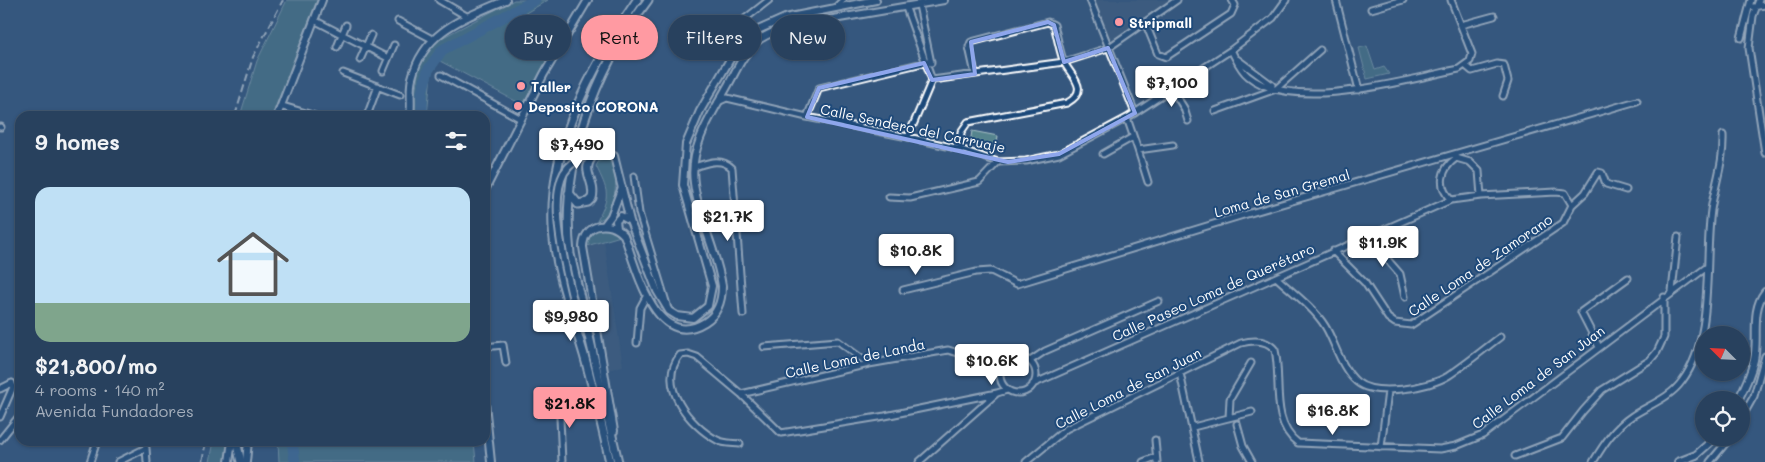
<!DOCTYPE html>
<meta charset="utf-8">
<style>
body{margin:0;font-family:Mali,sans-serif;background:#344c67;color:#f1f3f6;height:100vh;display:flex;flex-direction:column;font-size:19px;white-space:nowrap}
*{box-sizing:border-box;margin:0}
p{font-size:16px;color:#a5afbc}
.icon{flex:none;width:28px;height:28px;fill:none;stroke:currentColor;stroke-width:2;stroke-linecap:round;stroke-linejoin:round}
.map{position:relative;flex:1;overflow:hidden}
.drawer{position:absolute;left:15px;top:111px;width:475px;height:335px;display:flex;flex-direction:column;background:#28415e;border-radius:15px;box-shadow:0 1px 4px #0004,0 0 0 1px #445a73}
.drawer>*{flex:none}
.guide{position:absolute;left:505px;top:15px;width:475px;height:45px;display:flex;gap:10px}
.needle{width:32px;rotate:294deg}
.fabs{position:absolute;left:1695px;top:326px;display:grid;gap:10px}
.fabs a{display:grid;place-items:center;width:55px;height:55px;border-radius:50%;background:#28415e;box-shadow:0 1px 4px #0004,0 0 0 1px #445a73;font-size:25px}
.price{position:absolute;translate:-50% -42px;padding:0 11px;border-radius:5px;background:#fff;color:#222;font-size:16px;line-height:32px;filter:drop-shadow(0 1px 2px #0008)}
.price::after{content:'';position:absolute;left:50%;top:30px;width:15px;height:11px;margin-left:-8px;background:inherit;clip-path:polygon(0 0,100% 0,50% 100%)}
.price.current{background:#ff9aa2;color:#111}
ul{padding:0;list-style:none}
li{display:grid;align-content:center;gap:10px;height:265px;padding:0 20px}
li span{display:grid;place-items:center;height:155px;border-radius:15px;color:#555}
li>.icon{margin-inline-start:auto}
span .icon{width:90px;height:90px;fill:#fffc;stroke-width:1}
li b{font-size:21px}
h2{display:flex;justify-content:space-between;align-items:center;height:60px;padding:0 20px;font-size:21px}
.pill{padding:0 18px;border-radius:22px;background:#28415e;box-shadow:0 1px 4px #0004,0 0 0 1px #445a73;font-size:18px;line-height:45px}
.pill.current{background:#ff9aa2;color:#111}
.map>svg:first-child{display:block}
.built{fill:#446080}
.green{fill:#54848e;stroke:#aac2c6}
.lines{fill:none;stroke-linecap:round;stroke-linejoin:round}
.river{stroke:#4a79a6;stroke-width:11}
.minor-casing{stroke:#fff;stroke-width:9}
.tertiary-casing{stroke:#fff;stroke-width:10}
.secondary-casing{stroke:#fff;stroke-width:11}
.minor{stroke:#1f4a7a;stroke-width:5}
.tertiary{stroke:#1f4a7a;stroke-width:6}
.secondary{stroke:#1f4a7a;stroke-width:7}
.rail{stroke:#fff;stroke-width:2;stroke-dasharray:8 4;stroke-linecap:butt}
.tertiary-bridge-casing{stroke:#fff;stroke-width:10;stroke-linecap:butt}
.tertiary-bridge{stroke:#1f4a7a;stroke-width:6}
.marked{fill:none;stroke:#8ea6ec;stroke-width:4;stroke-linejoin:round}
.poi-dot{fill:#ff9aa2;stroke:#1f4a7a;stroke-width:2}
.labels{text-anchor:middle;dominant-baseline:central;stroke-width:4;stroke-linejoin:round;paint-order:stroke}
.poi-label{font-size:14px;font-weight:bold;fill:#fff;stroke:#1f4a7a;text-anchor:start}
.street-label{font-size:14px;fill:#fff;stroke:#1f4a7a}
</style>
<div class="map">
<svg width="1765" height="462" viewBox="0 0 1765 462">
<rect width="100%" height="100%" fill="#35577e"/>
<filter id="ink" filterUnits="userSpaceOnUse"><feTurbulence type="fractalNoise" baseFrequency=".02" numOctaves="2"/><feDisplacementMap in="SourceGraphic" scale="10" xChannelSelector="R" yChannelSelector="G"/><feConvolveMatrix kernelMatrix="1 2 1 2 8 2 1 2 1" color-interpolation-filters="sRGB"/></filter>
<g filter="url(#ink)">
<path class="built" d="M1090 0H1177L1108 48Z
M604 240 623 366 604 371 583 247Z"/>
<path class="green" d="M287 0H317L272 116H240L257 61Z
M514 0H548L524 14C536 21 546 29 559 36L523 105 440 61 431 74 427 116H412L420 60 436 41Z
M1367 46 1375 70 1384 67 1389 74 1367 79 1359 48Z
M972 131 998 136 996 149 970 144Z
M605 159 611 161C619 182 616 198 605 217L597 221C611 195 608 191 596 166L599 161Z
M605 224 624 235 583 247 586 235Z
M214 441H230L226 462H210Z
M278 441H474L476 462H279Z"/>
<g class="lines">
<path class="river" d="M422 116V92L428 70 442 50 535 0
M292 441 295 462"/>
<defs>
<path id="minor" d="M439 0 468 17
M1090 0 1135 113
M1336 0 1359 90
M1759 0 1753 16 1749 48 1765 153
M919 5 931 63
M1753 7 1765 5
M835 8 843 0
M906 8 932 80 908 137
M1371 9 1403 0
M314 20 388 58
M398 21 432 39
M1145 22 1158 54 1166 57 1231 14 1235 5 1232 0
M1461 25 1494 16
M1741 38 1751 0
M337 47 346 25
M736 49 728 32 769 0
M1231 50C1236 59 1240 70 1248 76 1293 113 1406 80 1459 69L1470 61 1472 54 1451 0
M1237 59 1272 85
M360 60 371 35
M1466 66 1472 71 1497 64 1504 65 1508 81 1503 96
M383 71 394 45
M343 73 400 95
M441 75 521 119
M932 80 1064 62 1108 48 1177 0
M1172 89 1184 108 1188 121
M718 102 727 98 807 117 908 137 960 149 998 162 1026 161 1059 154 1127 118 1231 50 1273 18 1286 0
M1215 111 1276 89 1320 50
M367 116 378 86
M807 117 819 88 931 61
M1127 118 1138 150 1173 145
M0 127H1
M960 149 961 132 968 122 1067 103C1092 89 1069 75 1063 60 1059 48 1057 36 1054 25L1048 22 971 42 969 47 975 74
M1138 150 1148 182
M1103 154 1133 137
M694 167C707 163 721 157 732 168L743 314
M634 176 639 213 667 305
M889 197 910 198 979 182 998 162
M1451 200C1437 186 1441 169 1456 158L1470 162 1479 171 1481 196
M1572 205 1585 193 1598 172 1602 173 1606 184 1626 190
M1367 236 1400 274 1405 297
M1333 251 1365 283 1388 318 1395 323 1411 325 1563 223 1572 205
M1276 277C1292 292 1313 307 1325 326 1335 342 1341 369 1357 382 1375 397 1429 388 1448 376 1466 364 1483 350 1500 337
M903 290 976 272 991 271 1017 284 1240 216 1637 101
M1672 291 1678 237
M637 343 640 308 647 295
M485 347 503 345 506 363
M764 347 838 341 869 364
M1599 347 1581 312 1628 278
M1000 375a18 18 0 1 1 36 0a18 18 0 1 1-36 0Z
M1030 361 1045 351 1159 301
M1180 373 1199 461
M1033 384 1451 200 1481 196 1556 192 1565 193 1572 205
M0 389 12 383
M741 394 869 364 948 350 1002 366
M559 396 562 462
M0 417 13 387 12 383
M1229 418 1230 399 1251 363
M1741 419 1754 396 1765 356
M1237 424 1243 446 1252 462
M1193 427 1252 412
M0 440 20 415
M1155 440 1157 462
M740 444C733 443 724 444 717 440 690 426 656 385 680 355L688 354 697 357 741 394 781 433 885 416 997 393
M1381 447 1388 391
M1515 456 1562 438 1583 411 1602 390 1650 360 1657 352 1664 337V297
M90 462 97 441
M118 462 146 448 147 462
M919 462 997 393 1007 390
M1026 462 1066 429 1241 343C1253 340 1267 339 1275 350 1282 379 1270 423 1298 443L1440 449 1456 446 1483 435 1707 267
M1143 462 1156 457
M1593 462C1604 444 1614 428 1632 416 1649 405 1670 398 1682 381 1715 337 1704 262 1711 210 1715 184 1724 162 1723 135
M1710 462 1730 438"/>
<path id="tertiary" d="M281 106 314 116
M277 116 322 0
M410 116C412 104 409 90 412 78 424 30 465 18 506 0
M592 153H606L614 156 630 221 657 291 669 311 677 316 693 318 708 306 712 286 683 185 686 144 700 111 736 49 758 30 785 18 876 0
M485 190 544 74 588 0
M605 224 611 216 622 187
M617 228 616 221 621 216 630 221
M1738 400C1745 387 1751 374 1754 360 1759 337 1750 311 1765 292
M485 403 491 462
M614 431 583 247C584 223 610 219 624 235 636 266 655 353 705 322 718 314 722 301 722 286 717 251 698 218 694 183 689 147 711 116 727 87 736 71 743 54 756 42 765 34 777 31 787 27L944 0
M229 462 232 441
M246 462 248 441
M1678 462 1696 455 1715 438"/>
<path id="secondary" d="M569 193 578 204 588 202 592 198C597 180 577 170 596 153
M236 441 241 462
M610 462C602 427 594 390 584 355 572 314 555 270 553 227 549 143 592 67 637 0
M618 462 570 254C560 162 593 73 648 0"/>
</defs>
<use href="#minor" class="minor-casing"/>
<use href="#tertiary" class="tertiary-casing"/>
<use href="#secondary" class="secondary-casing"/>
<use href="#minor" class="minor"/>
<use href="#tertiary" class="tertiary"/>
<use href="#secondary" class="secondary"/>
<path class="rail" d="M235 116 253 57 283 0
M202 462 206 441"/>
<defs>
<path id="tertiary-bridge" d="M579 325C571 290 546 205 564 173 570 163 578 159 588 154"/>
</defs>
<use href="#tertiary-bridge" class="tertiary-bridge-casing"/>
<use href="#tertiary-bridge" class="tertiary-bridge"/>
</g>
</g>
<path d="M0 0H1765V462H0ZM1048 22 1054 25 1064 62 1108 48 1135 113 1059 154 1008 162 807 117 819 88 924 63 932 80 975 74 971 42Z" fill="#35577e" fill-opacity=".55" fill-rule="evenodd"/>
<path class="marked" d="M1048 22 1054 25 1064 62 1108 48 1135 113 1059 154 1008 162 807 117 819 88 924 63 932 80 975 74 971 42Z"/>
<g class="poi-dot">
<circle cx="1119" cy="22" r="5"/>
<circle cx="521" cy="86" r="5"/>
<circle cx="518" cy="106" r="5"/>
</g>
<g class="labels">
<g class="poi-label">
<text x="1129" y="22">Stripmall</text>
<text x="531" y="86">Taller</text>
<text x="528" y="106">Deposito CORONA</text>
</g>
<g class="street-label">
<text transform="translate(913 128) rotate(12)">Calle Sendero del Carruaje</text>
<text transform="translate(1282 193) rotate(-16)">Loma de San Gremal</text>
<text transform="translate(1480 265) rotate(-34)">Calle Loma de Zamorano</text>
<text transform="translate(1213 292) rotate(-24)">Calle Paseo Loma de Querétaro</text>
<text transform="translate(855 358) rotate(-12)">Calle Loma de Landa</text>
<text transform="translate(1538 377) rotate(-37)">Calle Loma de San Juan</text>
<text transform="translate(1128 388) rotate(-27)">Calle Loma de San Juan</text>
</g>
</g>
</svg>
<div class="fabs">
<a><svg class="needle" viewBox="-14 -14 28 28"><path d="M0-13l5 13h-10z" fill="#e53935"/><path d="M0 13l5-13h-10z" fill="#a5afbc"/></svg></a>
<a><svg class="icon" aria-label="locate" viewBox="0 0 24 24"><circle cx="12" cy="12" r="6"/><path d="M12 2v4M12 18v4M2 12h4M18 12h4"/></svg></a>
</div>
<b class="price" style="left:1172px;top:108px">$7,100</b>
<b class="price" style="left:577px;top:170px">$7,490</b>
<b class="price" style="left:728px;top:242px">$21.7K</b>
<b class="price" style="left:1383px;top:268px">$11.9K</b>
<b class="price" style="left:916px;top:276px">$10.8K</b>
<b class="price" style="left:571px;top:342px">$9,980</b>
<b class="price" style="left:992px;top:386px">$10.6K</b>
<b class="price current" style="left:570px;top:429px">$21.8K</b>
<b class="price" style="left:1333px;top:436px">$16.8K</b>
<div class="guide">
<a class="pill">Buy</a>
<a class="pill current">Rent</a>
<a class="pill">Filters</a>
<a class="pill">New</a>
</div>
<section class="drawer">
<h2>9 homes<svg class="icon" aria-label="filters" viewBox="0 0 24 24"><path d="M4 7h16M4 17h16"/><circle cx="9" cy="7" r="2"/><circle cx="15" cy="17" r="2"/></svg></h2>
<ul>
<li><span style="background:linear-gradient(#bfe0f5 75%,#7fa58c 0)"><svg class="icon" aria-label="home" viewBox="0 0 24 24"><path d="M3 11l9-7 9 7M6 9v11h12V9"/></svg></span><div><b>$21,800/mo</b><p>4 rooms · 140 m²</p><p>Avenida Fundadores</p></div></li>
</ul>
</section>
</div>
